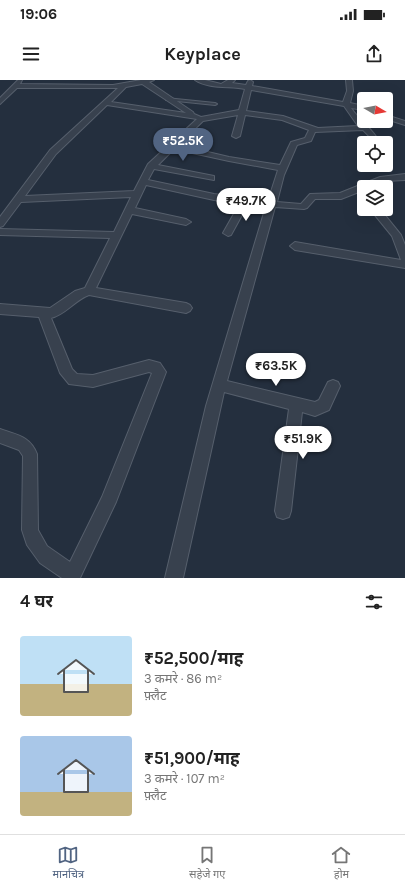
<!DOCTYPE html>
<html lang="hi">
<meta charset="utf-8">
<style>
body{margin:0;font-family:Karla,"Noto Sans Devanagari",sans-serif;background:#f2f2f2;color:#222;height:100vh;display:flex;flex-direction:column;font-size:15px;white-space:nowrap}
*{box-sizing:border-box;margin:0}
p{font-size:13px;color:#767676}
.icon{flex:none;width:22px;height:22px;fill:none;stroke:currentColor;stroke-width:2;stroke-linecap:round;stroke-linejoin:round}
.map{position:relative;height:498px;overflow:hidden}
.side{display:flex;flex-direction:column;background:#fff;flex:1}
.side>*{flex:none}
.needle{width:26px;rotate:100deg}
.fabs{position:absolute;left:357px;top:12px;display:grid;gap:8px}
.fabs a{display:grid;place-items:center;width:36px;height:36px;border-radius:4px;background:#fff;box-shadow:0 4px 16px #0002;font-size:20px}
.price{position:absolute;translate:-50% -34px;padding:0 9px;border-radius:14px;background:#fff;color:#222;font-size:13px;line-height:26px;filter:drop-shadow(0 1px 2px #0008)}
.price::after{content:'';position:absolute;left:50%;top:24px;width:12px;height:9px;margin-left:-6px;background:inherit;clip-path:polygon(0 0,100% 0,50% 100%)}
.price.active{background:#516482;color:#fff}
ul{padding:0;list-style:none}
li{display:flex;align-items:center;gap:12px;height:100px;padding:0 20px}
li span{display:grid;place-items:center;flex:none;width:112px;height:80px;border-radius:4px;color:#555}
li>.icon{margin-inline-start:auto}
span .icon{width:48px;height:48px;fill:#fffc;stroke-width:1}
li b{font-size:17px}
h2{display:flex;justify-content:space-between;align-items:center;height:48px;padding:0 20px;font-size:17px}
.status{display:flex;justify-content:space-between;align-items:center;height:28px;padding:0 20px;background:#fff;direction:ltr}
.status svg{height:11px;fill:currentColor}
header{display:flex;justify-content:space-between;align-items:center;height:52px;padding:0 20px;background:#fff;font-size:18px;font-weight:700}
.menu{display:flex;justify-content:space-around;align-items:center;height:56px;border-top:1px solid #e0e0e0;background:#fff;font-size:11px;color:#767676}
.menu a{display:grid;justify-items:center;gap:2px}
.menu .active{color:#516482}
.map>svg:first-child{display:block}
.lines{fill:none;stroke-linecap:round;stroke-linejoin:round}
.lane-casing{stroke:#565f6c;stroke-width:2}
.street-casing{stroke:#565f6c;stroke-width:2}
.lane{fill:#38414e;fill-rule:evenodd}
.street{fill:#38414e;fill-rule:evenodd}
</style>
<div class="status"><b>19:06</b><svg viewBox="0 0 49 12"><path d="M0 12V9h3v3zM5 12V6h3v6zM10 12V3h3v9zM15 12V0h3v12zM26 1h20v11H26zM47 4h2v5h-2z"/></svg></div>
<header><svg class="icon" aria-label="menu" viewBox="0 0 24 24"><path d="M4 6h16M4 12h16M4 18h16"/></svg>Keyplace<svg class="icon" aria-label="share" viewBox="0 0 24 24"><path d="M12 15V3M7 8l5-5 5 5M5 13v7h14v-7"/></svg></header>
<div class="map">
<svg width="405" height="498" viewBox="0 0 405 498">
<rect width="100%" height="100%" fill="#242f3e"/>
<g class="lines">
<defs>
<path id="lane" d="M166 18 215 23 217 24 215 25 167 20H166Z"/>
<path id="street" d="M18 0H22L20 4 113 5 141 0H154L149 2 193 32 194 34 201 37 239 30 245 9C230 6 208 9 195 0H205L221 4 228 0H235L232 3 246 5 248 1 250 0 253 2 252 6 343 22 347 11 346 0H352L353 11 350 23 364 26V30L351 28C360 41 373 49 380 63H372L369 56 363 50 315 52 311 61 297 65 284 95 277 122 301 124 310 114 340 113 380 97 405 94V100L385 101 372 107H364V110L341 119H315L307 128 304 129 275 127 227 301 315 322 319 320 328 302 333 300 338 302 340 306 329 330 315 336 302 332 291 431 289 437 283 439 277 437 275 431 289 329 224 312 183 498H165L206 326 266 126 248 124 231 155 228 156 223 153 240 123 214 120 146 105 135 128 186 139 191 142 186 145 132 134 96 208 186 223 190 225 192 228 190 231 186 233 89 215C75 220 65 235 51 238L72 289 77 294 93 295 149 280 160 283 166 292 116 422 80 498H62L40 483 27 465 22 450 23 376 19 370 0 363V349C17 355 30 356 37 374L38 450 47 466 70 482 102 417 152 293 149 292 93 307 69 304 60 293 39 237 0 234V224L50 228 75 211 85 208 110 158 0 155V149L114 152 131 117 21 122 3 146 0 147V137L50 70 118 8H17L0 24V18ZM142 4 186 33 111 22 126 7ZM251 10 344 26 358 46 318 48 283 36 246 31ZM107 25 197 39 148 84 134 111 25 116 56 74ZM238 35 232 56 236 58 240 56 245 35 282 40 309 50 305 58 291 62 280 85 229 77 178 65 203 41ZM174 69 229 81 278 90 268 121 214 114 148 100 154 89 214 100V96L158 85Z
M386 35 405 41V45L386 39Z
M370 129H380L401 155 405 165V188L295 170 290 166 295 162 401 180 392 156Z"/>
</defs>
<use href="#lane" class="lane-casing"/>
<use href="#street" class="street-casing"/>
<use href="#lane" class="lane"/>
<use href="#street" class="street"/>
</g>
</svg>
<div class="fabs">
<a><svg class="needle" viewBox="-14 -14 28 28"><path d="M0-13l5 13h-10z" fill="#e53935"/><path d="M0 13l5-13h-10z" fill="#767676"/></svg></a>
<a><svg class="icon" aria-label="locate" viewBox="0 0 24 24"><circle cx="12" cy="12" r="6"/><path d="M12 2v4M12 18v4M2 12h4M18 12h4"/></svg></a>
<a><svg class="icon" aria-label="layers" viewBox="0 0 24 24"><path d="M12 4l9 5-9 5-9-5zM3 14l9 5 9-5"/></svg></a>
</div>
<b class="price active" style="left:183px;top:82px">₹52.5K</b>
<b class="price" style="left:246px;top:142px">₹49.7K</b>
<b class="price" style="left:276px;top:307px">₹63.5K</b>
<b class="price" style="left:303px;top:380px">₹51.9K</b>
</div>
<section class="side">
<h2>4 घर<svg class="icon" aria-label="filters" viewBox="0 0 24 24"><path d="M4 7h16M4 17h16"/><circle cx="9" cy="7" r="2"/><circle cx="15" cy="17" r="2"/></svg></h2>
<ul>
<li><span style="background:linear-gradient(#bfe0f5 60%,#c2b280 0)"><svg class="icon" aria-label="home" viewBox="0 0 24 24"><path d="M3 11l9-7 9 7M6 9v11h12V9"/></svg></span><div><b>₹52,500/माह</b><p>3 कमरे · 86 m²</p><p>फ़्लैट</p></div></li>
<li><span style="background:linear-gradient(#a9c7e8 70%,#c2b280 0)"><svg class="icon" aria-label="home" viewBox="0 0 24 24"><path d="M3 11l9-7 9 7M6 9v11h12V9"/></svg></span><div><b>₹51,900/माह</b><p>3 कमरे · 107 m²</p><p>फ़्लैट</p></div></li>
</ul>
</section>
<nav class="menu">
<a class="active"><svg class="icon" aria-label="map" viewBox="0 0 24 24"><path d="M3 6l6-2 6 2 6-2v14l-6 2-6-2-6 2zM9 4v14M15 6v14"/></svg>मानचित्र</a>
<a><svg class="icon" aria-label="saved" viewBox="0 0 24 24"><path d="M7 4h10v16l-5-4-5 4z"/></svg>सहेजे गए</a>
<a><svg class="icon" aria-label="home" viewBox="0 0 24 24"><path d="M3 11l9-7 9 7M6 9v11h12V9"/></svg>होम</a>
</nav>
